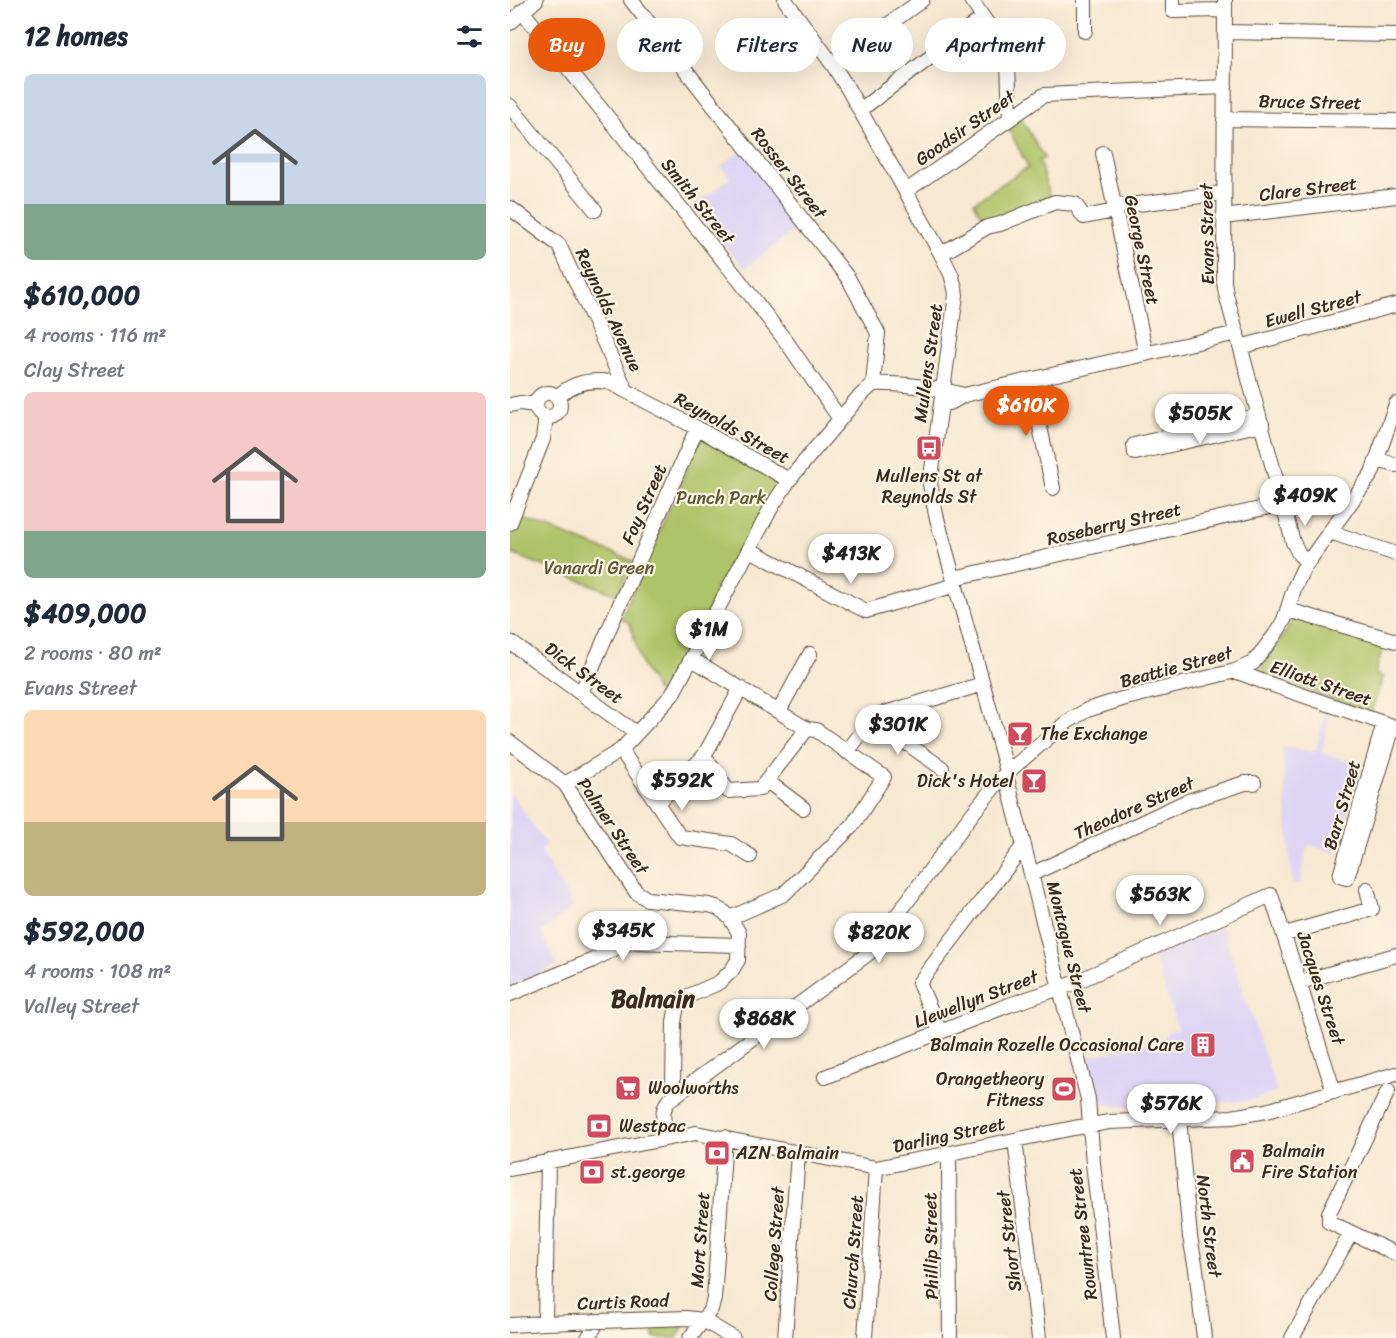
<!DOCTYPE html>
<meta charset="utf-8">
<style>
body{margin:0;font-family:Sriracha,sans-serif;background:#f6f6f7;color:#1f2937;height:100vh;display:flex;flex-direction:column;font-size:22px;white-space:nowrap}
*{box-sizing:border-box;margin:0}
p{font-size:20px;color:#747a83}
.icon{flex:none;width:33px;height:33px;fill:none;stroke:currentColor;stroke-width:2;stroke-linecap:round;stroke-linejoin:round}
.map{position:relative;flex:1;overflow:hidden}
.details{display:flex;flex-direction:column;background:#fff;width:510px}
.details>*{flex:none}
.top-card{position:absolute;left:18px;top:18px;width:570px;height:54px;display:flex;gap:12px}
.price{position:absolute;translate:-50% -51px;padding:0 14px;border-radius:21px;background:#fff;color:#222;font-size:20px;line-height:39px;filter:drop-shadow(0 2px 3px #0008)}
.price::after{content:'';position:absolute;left:50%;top:36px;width:18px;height:14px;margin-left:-9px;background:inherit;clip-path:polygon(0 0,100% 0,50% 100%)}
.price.current{background:#ea580c;color:#fff}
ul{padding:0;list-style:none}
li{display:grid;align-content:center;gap:12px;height:318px;padding:0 24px}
li span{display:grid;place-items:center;height:186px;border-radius:9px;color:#555}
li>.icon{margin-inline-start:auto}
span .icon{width:108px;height:108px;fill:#fffc;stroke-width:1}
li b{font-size:26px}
h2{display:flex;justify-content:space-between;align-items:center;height:72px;padding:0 24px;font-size:26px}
.pill{padding:0 21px;border-radius:27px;background:#fff;box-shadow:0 6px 24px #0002;font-size:21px;line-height:54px}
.pill.current{background:#ea580c;color:#fff}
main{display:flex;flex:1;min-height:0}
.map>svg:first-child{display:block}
.built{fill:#ded5f5}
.green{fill:#afc368;stroke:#757643;stroke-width:1.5}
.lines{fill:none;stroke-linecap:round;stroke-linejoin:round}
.minor-casing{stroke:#574739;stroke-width:16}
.minor{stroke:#fff;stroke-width:14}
.labels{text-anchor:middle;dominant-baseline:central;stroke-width:4.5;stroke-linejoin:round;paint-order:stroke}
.street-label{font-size:18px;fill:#3b2a1e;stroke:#fcf5e5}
.poi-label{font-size:18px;fill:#3b2a1e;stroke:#fcf5e5;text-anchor:start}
.park-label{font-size:18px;fill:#5e5834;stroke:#fcf5e5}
.district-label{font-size:24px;font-weight:bold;fill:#3b2a1e;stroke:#fcf5e5}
</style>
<main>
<section class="details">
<h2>12 homes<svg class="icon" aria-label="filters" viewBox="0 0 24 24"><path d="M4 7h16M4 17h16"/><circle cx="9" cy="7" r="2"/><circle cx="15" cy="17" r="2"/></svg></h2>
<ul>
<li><span style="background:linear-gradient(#c9d6e8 70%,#7fa58c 0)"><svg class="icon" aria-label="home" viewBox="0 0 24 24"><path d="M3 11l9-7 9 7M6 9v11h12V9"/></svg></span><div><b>$610,000</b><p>4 rooms · 116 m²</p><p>Clay Street</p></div></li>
<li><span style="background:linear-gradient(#f6c9c9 75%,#7fa58c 0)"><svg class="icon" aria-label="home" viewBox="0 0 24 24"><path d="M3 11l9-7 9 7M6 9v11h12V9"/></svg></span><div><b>$409,000</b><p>2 rooms · 80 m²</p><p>Evans Street</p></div></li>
<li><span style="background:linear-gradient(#ffd9b3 60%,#c2b280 0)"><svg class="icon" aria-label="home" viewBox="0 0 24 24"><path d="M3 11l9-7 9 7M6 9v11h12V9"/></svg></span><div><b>$592,000</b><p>4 rooms · 108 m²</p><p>Valley Street</p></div></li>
</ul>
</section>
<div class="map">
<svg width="886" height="1338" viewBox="0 0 886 1338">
<rect width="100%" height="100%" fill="#fcf5e5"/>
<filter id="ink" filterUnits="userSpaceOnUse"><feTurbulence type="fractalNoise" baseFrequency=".0167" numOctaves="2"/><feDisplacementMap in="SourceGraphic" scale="12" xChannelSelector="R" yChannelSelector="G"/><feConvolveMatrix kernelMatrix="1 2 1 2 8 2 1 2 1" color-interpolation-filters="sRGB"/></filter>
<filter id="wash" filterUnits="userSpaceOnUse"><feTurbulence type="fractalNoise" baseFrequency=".008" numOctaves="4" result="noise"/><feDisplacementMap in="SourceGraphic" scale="24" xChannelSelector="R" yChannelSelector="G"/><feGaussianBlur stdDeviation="1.35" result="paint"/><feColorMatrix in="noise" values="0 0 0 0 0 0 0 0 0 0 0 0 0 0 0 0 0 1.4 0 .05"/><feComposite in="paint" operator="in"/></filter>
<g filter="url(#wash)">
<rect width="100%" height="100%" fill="#f7e9d1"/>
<path class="built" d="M232 150 290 226 234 269 184 206 220 178 211 166Z
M815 714 819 715 812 753 852 766 826 853 799 845 796 849 790 883 782 885 772 747 805 752Z
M0 792 36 844 31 852 63 907 31 932 47 966 0 985Z
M712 927 767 1092 737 1101 607 1107 593 1103 588 1097 578 1057 655 1039V1033L668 1029 644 957Z"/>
<path class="green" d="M510 116 535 159 529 160 540 197 475 224 464 202 518 167 496 124Z
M191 437 268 481 239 537 152 691 149 694 132 666 120 624 111 618Z
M9 517 123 561 107 595 0 553V539Z
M785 617 875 642 865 674 873 677 861 713 749 673Z
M174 1326 167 1338H144V1328Z"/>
</g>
<g filter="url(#ink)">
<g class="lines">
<defs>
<path id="minor" d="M121 0 338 278 368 333 363 384
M275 0 323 65 338 89 431 254 441 274 445 288 446 295 420 484 426 515 496 768
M461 0 495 49 498 62 500 119
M575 0V31
M663 0V11L715 10
M715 0 714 282 716 294 783 542 789 554 797 562
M12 11 229 280 278 344 330 419
M0 23 26 0
M715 32 886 35
M323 65 412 0
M0 106 85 210
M350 110 473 18
M714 119 886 121
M593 153 636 354
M396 191 534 95 715 87
M604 207 714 193
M0 208 49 245 116 390
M713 217 886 196
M431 254 477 227 490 224 545 202 565 204 574 217 605 211
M730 347 886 305
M520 380 543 488
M26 405a12 12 0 1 1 24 0a12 12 0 1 1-24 0Z
M47 397C62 383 79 379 99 382L187 428 279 480
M0 405 10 403 26 405
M431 405 442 402 454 395 727 333
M749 415 624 445 625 453 752 424
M868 460 886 465
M0 523 33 439 36 417
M820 532 886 554
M240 550 356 611 446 585
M444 578 772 504
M778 610 886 641
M0 642 126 733
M182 659 297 729 306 730 374 777 342 826 274 894 220 918
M725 671 754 682 882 726
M71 693 187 428
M269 711 300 654
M362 719 432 768
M874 723 830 876 837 878 883 727
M0 742 55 784 126 892 137 899 199 905 206 907 214 912 220 918 229 933 228 960 222 970 211 981 206 984 176 997 170 1001 167 1005 164 1022 163 1083 166 1094
M111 750 170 837 221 844 240 856
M337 752 362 719 368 715 473 684
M194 756 218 791 250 789 297 729
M500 770 557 722 577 710 612 699 725 671 743 663 765 635 774 620 785 586 793 569 862 473 886 404
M497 779 578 1099 583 1163 603 1338
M257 781 293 808
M55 784 111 750 162 695 261 508 279 480 347 399 363 384C393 383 425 388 454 395
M148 803 194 756 231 688
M522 874 675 802 735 783H744
M775 934 862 909 857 889
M790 982 886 955
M0 994 81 961 114 944 122 942 229 945
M430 1032 409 983 514 845
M315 1077 499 1005 559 985 761 895 824 1092
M878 1091 819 1213V1222L886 1254
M669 1119 680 1237 686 1269 694 1338
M159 1138C154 1123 149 1113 159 1100L359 953 459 818 492 777
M505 1140 529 1338
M439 1153 440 1338
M0 1169 186 1133 366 1168 564 1128 599 1122 722 1117 756 1111 886 1074
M35 1323 38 1161
M0 1325 35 1323 176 1318 193 1320 223 1338
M78 1338 84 1328 85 1321
M180 1338 201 1309 204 1299 215 1137
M275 1338 288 1153
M355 1338 366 1168
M782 1338 841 1233"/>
</defs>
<use href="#minor" class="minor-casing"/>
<use href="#minor" class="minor"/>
</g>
</g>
<defs>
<symbol id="bus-square" viewBox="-11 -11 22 22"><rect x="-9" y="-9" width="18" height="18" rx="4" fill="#d1495b" stroke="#fcf5e5"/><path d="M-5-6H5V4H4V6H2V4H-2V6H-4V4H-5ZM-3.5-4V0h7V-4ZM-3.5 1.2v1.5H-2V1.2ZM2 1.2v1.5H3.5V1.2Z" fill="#fff"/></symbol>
<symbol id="bar-square" viewBox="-11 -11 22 22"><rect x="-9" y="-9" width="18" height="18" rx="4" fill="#d1495b" stroke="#fcf5e5"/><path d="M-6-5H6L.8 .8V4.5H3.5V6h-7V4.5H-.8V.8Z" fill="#fff"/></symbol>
<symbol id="building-square" viewBox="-11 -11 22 22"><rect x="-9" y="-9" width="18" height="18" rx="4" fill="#d1495b" stroke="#fcf5e5"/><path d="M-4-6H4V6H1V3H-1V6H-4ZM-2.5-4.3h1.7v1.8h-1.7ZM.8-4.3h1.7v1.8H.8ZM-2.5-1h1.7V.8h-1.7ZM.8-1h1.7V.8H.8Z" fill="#fff"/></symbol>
<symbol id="supermarket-square" viewBox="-11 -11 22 22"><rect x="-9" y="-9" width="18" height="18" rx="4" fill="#d1495b" stroke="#fcf5e5"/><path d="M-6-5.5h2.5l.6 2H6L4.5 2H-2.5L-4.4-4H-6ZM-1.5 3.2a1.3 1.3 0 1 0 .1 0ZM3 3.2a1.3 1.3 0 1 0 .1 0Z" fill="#fff"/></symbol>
<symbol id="stadium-square" viewBox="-11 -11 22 22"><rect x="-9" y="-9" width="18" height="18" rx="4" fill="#d1495b" stroke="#fcf5e5"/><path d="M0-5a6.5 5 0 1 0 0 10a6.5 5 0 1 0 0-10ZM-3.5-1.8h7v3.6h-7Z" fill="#fff"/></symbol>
<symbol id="bank-square" viewBox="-11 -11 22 22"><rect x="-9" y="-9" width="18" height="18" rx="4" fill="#d1495b" stroke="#fcf5e5"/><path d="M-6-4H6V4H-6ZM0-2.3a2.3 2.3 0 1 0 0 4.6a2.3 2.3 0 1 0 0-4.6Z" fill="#fff"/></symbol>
<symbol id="civic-square" viewBox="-11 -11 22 22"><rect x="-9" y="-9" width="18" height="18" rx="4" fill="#d1495b" stroke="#fcf5e5"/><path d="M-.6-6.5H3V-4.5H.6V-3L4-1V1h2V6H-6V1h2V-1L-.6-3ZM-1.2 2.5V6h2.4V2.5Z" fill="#fff"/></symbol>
</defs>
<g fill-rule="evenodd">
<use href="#bus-square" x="404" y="433" width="30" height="30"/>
<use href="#bar-square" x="495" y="719" width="30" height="30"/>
<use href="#bar-square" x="509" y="766" width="30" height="30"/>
<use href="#building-square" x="678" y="1030" width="30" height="30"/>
<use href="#supermarket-square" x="103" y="1073" width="30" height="30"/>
<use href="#stadium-square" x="539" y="1074" width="30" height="30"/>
<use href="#bank-square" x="74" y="1111" width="30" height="30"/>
<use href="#bank-square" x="192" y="1138" width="30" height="30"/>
<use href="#civic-square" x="717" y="1146" width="30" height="30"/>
<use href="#bank-square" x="67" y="1157" width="30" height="30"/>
</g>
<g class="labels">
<g class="street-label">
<text transform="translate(800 102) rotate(1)">Bruce Street</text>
<text transform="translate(455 128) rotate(-35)">Goodsir Street</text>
<text transform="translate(279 173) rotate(52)">Rosser Street</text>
<text transform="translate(798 189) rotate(-7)">Clare Street</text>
<text transform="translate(188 201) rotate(51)">Smith Street</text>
<text transform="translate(697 234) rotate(-91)">Evans Street</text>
<text transform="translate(632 250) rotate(78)">George Street</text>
<text transform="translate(803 309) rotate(-15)">Ewell Street</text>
<text transform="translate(99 310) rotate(65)">Reynolds Avenue</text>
<text transform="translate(418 363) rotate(-82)">Mullens Street</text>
<text transform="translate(222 428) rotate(29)">Reynolds Street</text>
<text transform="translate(134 504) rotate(-66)">Foy Street</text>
<text transform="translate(604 524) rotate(-13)">Roseberry Street</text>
<text transform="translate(666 667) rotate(-15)">Beattie Street</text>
<text transform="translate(74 673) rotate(36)">Dick Street</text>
<text transform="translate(811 683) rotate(19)">Elliott Street</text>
<text transform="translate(832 805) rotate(-74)">Barr Street</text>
<text transform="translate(624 808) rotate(-24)">Theodore Street</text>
<text transform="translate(103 826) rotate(56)">Palmer Street</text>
<text transform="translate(559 947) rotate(76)">Montague Street</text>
<text transform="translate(811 988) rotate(72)">Jacques Street</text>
<text transform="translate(466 999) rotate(-21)">Llewellyn Street</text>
<text transform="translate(439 1135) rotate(-12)">Darling Street</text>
<text transform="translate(699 1226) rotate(83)">North Street</text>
<text transform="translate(573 1234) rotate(-97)">Rowntree Street</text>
<text transform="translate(190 1240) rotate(-86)">Mort Street</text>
<text transform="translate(499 1241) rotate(-97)">Short Street</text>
<text transform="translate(264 1244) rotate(-86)">College Street</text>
<text transform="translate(421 1246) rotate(-91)">Phillip Street</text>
<text transform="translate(343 1252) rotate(-86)">Church Street</text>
<text transform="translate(113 1302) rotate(-2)">Curtis Road</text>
</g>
<g class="poi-label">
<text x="419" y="476" text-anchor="middle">Mullens St at<tspan x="419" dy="21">Reynolds St</tspan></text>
<text x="530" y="734">The Exchange</text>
<text x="504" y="781" text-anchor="end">Dick's Hotel</text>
<text x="674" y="1045" text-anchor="end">Balmain Rozelle Occasional Care</text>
<text x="534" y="1079" text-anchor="end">Orangetheory<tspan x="534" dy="21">Fitness</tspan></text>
<text x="138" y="1088">Woolworths</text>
<text x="109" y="1126">Westpac</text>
<text x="752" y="1151">Balmain<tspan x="752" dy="21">Fire Station</tspan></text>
<text x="226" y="1153">AZN Balmain</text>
<text x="101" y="1172">st.george</text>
</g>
<g class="park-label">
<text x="211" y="498">Punch Park</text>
<text x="89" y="568">Vanardi Green</text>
</g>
<g class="district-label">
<text x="143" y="999">Balmain</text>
</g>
</g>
</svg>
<b class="price current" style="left:516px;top:437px">$610K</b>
<b class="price" style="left:690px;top:445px">$505K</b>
<b class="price" style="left:795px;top:527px">$409K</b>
<b class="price" style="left:341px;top:585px">$413K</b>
<b class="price" style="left:199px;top:661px">$1M</b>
<b class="price" style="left:388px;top:756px">$301K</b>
<b class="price" style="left:172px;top:812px">$592K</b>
<b class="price" style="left:650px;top:926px">$563K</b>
<b class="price" style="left:113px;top:962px">$345K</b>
<b class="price" style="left:369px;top:964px">$820K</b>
<b class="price" style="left:254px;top:1050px">$868K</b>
<b class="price" style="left:661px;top:1135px">$576K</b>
<div class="top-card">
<a class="pill current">Buy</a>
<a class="pill">Rent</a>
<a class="pill">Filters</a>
<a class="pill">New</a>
<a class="pill">Apartment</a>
</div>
</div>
</main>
